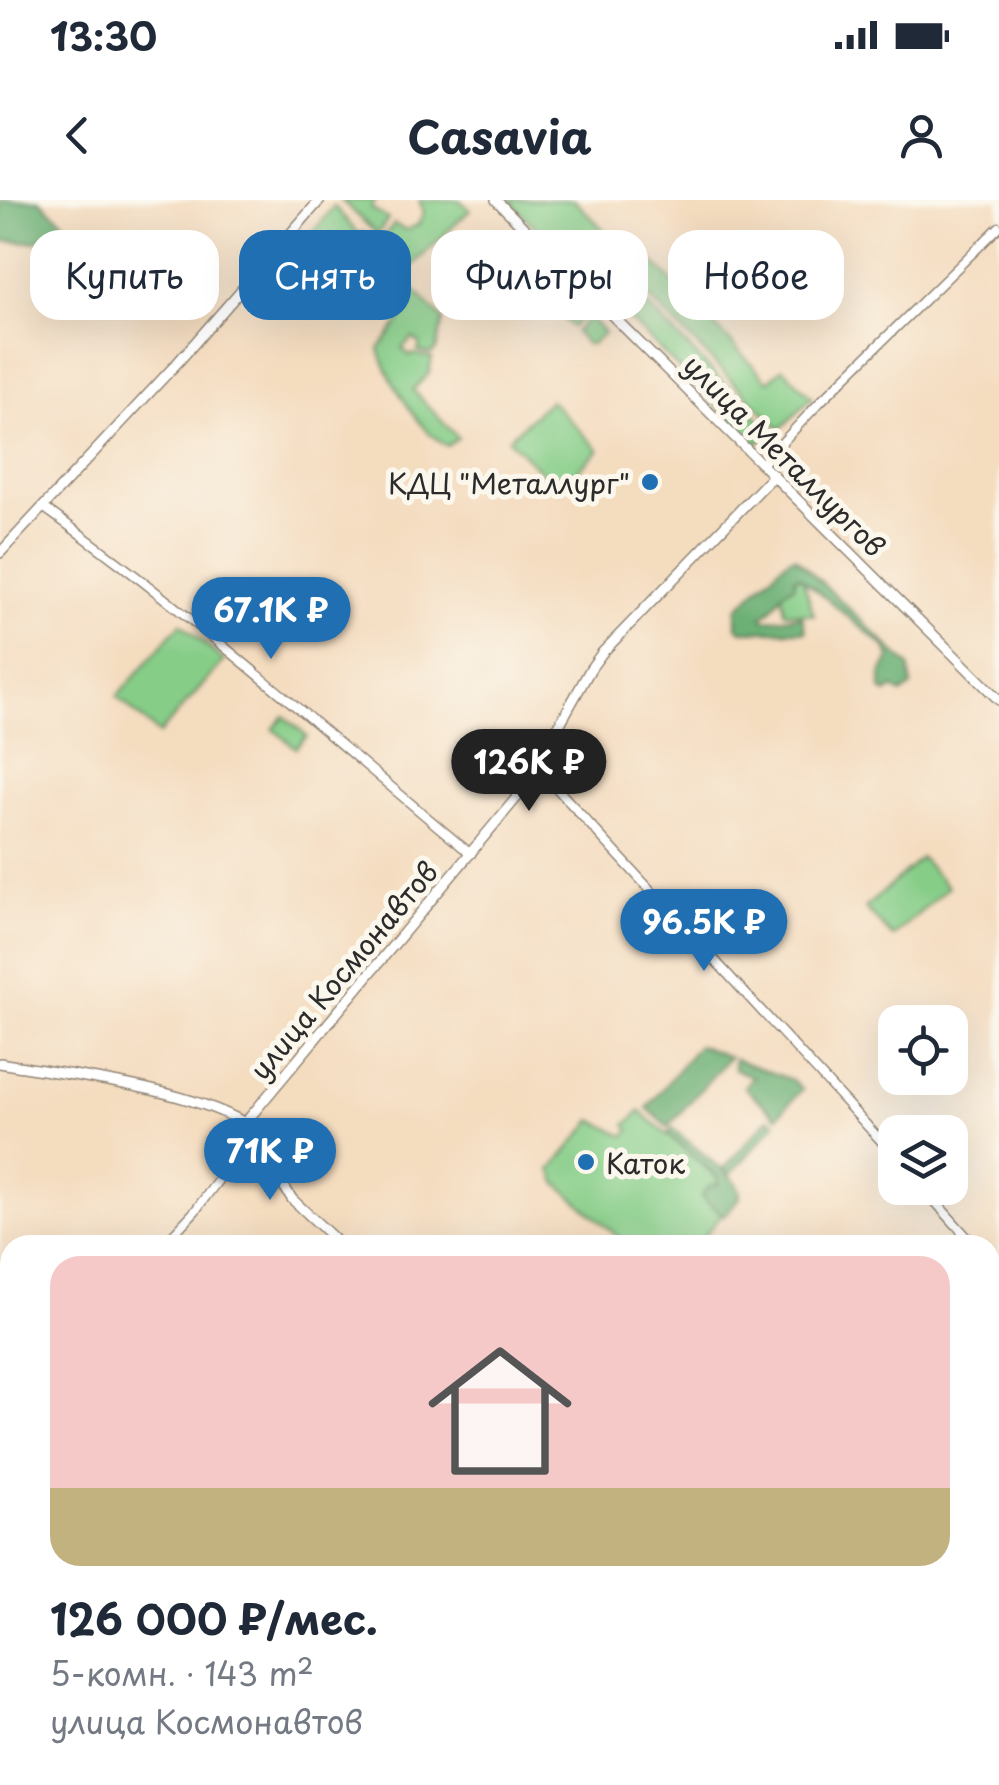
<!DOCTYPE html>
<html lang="ru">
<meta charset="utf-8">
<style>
body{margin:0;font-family:"Playpen Sans",sans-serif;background:#f6f6f7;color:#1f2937;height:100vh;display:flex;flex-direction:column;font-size:38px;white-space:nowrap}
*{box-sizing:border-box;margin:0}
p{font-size:32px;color:#747a83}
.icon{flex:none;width:55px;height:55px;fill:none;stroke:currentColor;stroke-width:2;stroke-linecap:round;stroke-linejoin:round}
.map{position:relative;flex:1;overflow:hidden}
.sheet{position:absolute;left:0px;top:1035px;width:1000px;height:550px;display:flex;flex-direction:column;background:#fff;border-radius:30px 30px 0 0;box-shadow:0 10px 40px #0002}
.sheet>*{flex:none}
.banner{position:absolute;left:30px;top:30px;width:940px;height:90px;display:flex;gap:20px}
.controls{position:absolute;left:878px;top:805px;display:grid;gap:20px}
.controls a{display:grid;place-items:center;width:90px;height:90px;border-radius:20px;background:#fff;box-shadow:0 10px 40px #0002;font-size:50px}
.price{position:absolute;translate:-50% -85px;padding:0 22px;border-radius:35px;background:#1f6fb2;color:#fff;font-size:32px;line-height:65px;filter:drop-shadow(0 2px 5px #0008)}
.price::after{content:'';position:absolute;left:50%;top:60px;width:30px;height:22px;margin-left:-15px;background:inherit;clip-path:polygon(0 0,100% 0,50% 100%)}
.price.selected{background:#222;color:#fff}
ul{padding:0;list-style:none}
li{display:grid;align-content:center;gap:20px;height:530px;padding:0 50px}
li span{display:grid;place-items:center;height:310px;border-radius:30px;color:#555}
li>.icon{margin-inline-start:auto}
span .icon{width:180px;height:180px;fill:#fffc;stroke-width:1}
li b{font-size:42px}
.chip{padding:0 35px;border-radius:30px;background:#fff;box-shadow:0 10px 40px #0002;font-size:35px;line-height:90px}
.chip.selected{background:#1f6fb2;color:#fff}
.status{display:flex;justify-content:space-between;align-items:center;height:70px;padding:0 50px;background:#fff;direction:ltr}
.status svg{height:28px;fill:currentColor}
header{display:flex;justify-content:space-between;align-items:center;height:130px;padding:0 50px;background:#fff;font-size:45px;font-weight:700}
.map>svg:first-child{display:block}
.green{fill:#86cd88;stroke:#587c5a;stroke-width:2.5}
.forest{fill:#6cb074;stroke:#4c6e50;stroke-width:2.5}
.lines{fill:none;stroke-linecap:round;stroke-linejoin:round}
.minor-casing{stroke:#908475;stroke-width:11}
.major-casing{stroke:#908475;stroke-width:12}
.minor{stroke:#fff;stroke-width:8}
.major{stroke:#fff;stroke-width:9}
.poi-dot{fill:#1f6fb2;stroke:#fbf7ec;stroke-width:4}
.labels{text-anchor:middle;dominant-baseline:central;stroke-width:10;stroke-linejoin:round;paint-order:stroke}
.street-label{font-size:28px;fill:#2b2b2b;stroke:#fbf7ec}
.poi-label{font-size:28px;fill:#2b2b2b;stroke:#fbf7ec;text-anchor:end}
</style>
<div class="status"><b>13:30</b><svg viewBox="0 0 49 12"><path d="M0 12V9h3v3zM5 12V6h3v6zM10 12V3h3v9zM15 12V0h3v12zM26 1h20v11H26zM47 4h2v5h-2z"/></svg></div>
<header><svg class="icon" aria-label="back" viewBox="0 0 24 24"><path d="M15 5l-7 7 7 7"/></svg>Casavia<svg class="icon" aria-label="person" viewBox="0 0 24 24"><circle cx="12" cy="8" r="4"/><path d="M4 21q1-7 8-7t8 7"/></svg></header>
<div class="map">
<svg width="999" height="1585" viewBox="0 0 999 1585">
<rect width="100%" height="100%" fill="#fbf7ec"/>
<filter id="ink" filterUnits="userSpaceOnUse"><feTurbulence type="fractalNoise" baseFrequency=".01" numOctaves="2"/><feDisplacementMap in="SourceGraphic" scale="20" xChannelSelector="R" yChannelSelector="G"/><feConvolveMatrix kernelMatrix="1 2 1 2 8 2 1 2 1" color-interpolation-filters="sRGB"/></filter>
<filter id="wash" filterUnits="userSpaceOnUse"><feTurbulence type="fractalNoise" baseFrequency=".0048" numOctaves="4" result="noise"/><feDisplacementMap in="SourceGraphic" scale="40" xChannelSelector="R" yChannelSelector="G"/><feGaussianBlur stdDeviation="2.25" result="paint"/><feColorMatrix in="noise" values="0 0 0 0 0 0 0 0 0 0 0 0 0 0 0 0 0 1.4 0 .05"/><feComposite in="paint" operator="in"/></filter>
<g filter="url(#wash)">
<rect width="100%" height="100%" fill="#f4dcbf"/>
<path class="green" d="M341 0H376L371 8 388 19 377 34Z
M419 0H460L470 10 412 66 382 38 394 24 406 30 418 25 424 12Z
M508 0H574L625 51 592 84Z
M334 6 359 35 363 32 405 71 393 84C373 68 352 57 332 40L306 70 297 53Z
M642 50 768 181 783 168 812 198 780 229 622 70Z
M523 52 553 82 541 93 512 63Z
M616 74 775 235 754 244 600 90Z
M402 78 443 120 436 150 431 154 418 151 420 144 413 138 402 148 410 156 413 154 432 158 429 173 413 190 458 238 447 246C420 232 387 178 379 149L412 105 393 87Z
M556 85 585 115 572 127 543 97Z
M589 118 604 133 591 144H586L575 132Z
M550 200 599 250 578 270 580 274 560 290 508 239Z
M799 376 803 379 814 415 785 412 782 394Z
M181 423 224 461 159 534 117 497Z
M284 516 307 536 296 548 273 529Z
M921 658 948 687 893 737 865 708Z
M640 911 738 996 696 1045H627L558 984 551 970 593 920 625 936 630 930 626 925Z
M999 1084V1247L990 1257V1094Z
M633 1575H713L704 1585H644Z"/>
<path class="forest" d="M0 0H39L70 27 34 42 0 41Z
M795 357 909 466 912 486 901 494 893 488 886 493 881 490V474L890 458 886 448 799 376 794 378 795 385C775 393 783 404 762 416L765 420 802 416 806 431H741L737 427V408L788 359Z
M698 845 729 857 668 927 647 908Z
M734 859 792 880 802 889 777 917 744 887 753 877 734 869Z
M769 918 776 923 731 974 724 968Z
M672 928 733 979 739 989 740 997 724 1016 701 997 709 986 718 984 717 977 668 934Z
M10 1240V1291L0 1301V1251Z
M0 1472 10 1475V1575H136L135 1585H0Z"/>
</g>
<g filter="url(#ink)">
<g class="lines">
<defs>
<path id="minor" d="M763 263 821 201 999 27
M43 307C192 413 329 536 471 654
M538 568 895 956
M923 988 974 1045
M163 1045 195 1011 252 935
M0 1207 10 1196
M0 1434 10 1442
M161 1575 172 1585
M940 1575 950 1585
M368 1581 419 1585"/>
<path id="major" d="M496 0 999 500
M0 353 179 161 320 0
M0 863C73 876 182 887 245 923L292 999 341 1045
M245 923 523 590 591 468 602 453 774 275
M990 1270 999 1260
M990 1282 999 1272
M710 1585 719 1575
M721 1585 730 1575"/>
</defs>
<use href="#minor" class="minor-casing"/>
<use href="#major" class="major-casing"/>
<use href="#minor" class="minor"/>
<use href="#major" class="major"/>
</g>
</g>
<g class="poi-dot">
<circle cx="650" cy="282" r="10"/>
<circle cx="586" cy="962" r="10"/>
</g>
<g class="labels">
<g class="street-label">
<text transform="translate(785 255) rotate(45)">улица Металлургов</text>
<text transform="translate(343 770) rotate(-50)">улица Космонавтов</text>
</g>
<g class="poi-label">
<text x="630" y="282">КДЦ "Металлург"</text>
<text x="606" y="962" text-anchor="start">Каток</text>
</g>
</g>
</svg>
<div class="controls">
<a><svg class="icon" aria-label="locate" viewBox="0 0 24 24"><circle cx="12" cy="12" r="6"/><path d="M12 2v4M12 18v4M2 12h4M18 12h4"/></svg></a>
<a><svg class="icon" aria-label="layers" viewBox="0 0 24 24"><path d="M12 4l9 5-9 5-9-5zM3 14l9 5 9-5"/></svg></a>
</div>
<b class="price" style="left:271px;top:462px">67.1K ₽</b>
<b class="price selected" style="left:529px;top:614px">126K ₽</b>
<b class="price" style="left:704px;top:774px">96.5K ₽</b>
<b class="price" style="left:270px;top:1003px">71K ₽</b>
<div class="banner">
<a class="chip">Купить</a>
<a class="chip selected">Снять</a>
<a class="chip">Фильтры</a>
<a class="chip">Новое</a>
</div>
<section class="sheet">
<ul>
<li><span style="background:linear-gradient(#f6c9c9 75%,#c2b280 0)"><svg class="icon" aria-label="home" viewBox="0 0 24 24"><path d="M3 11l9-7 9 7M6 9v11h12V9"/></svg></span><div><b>126 000 ₽/мес.</b><p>5-комн. · 143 m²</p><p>улица Космонавтов</p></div></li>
</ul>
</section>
</div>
